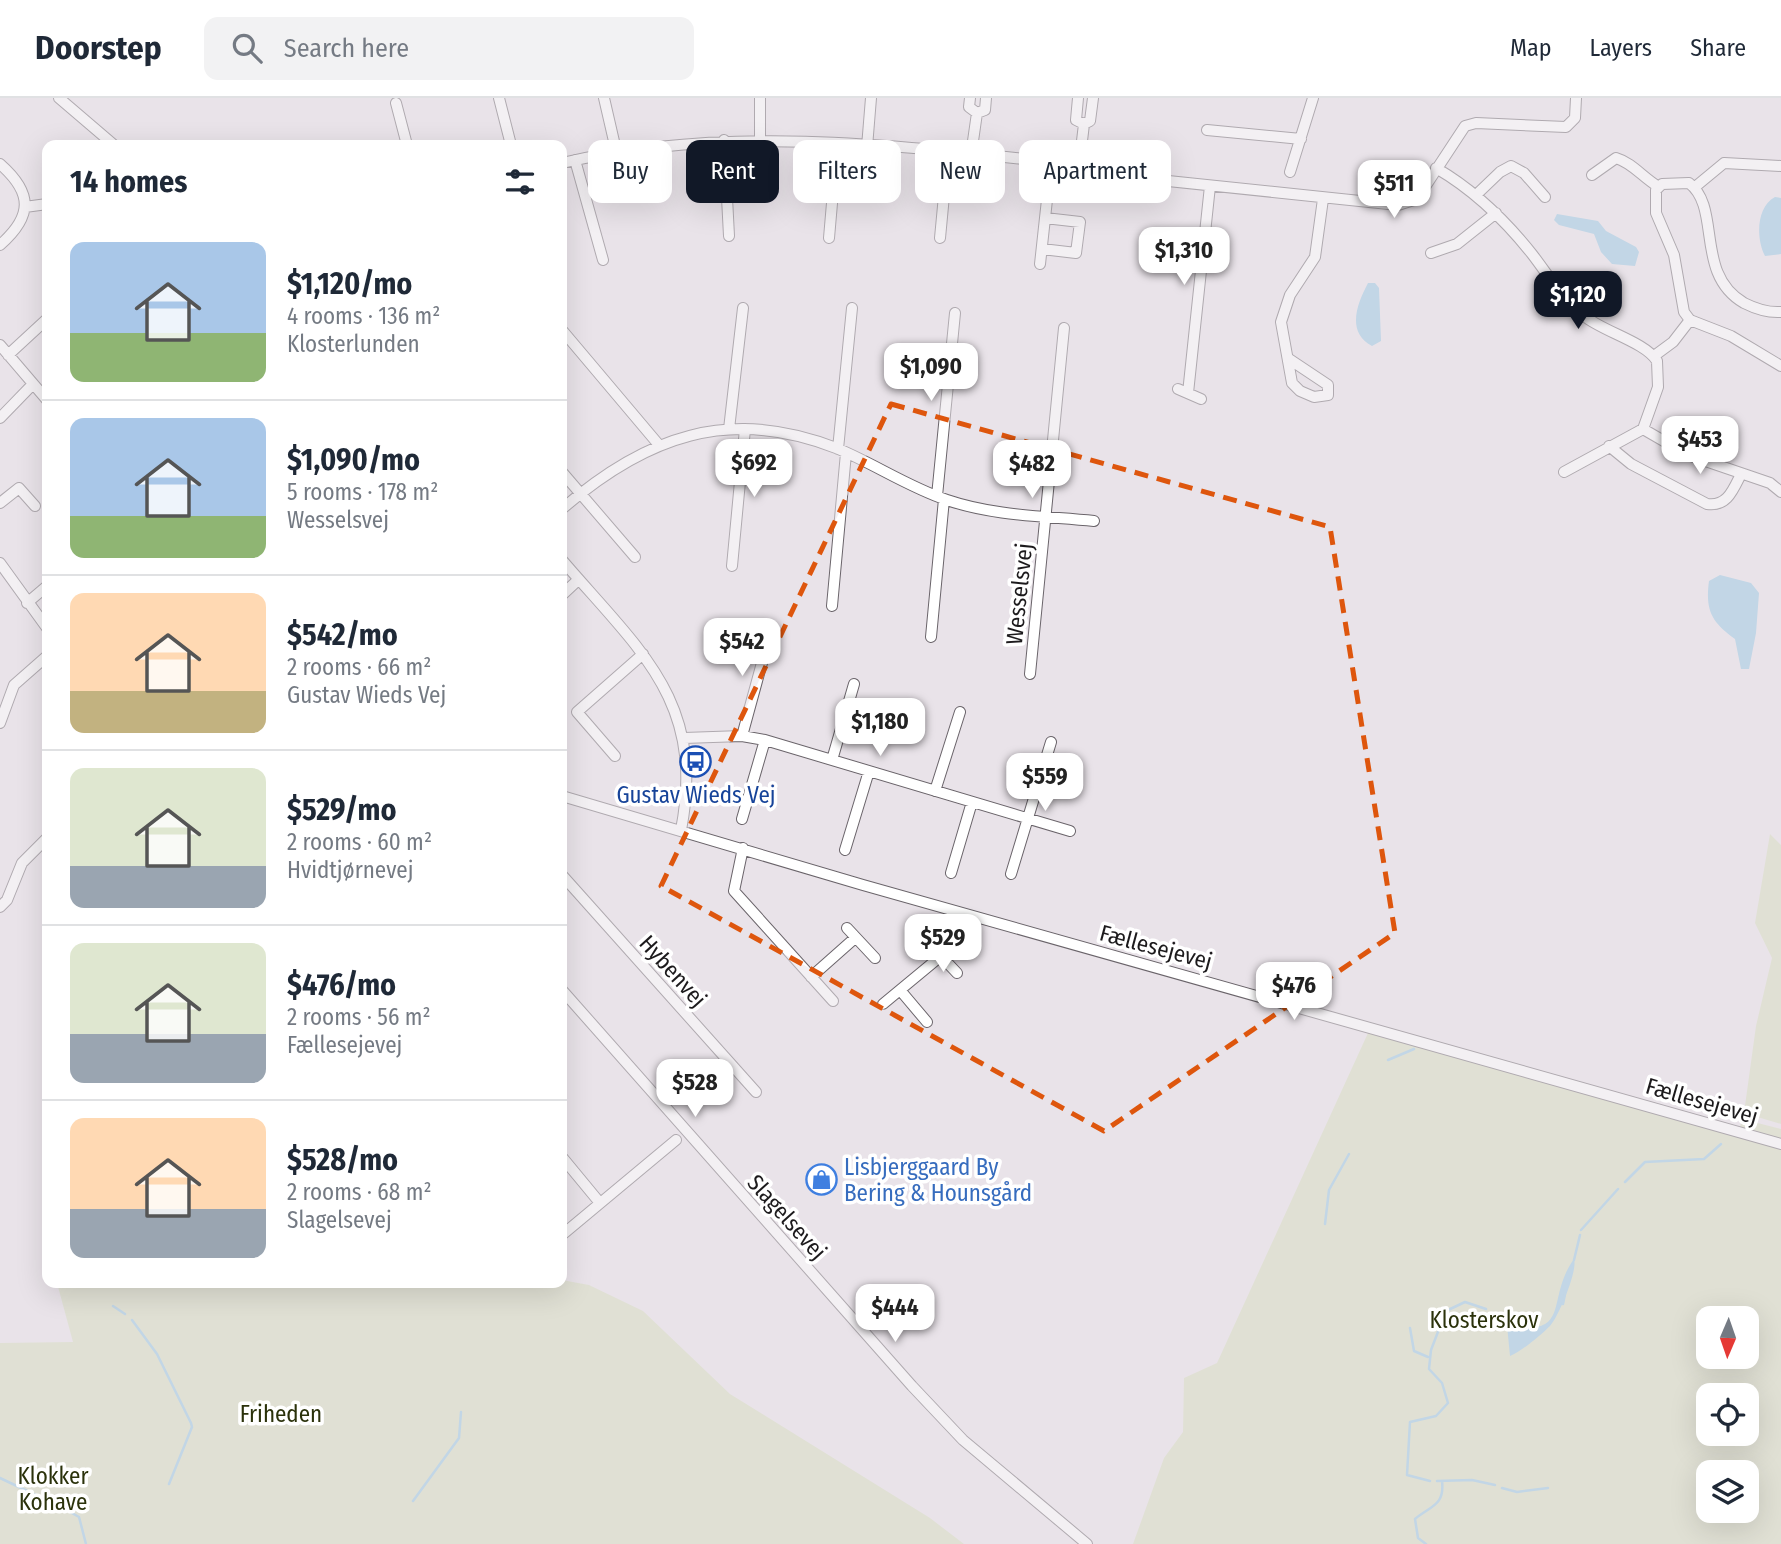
<!DOCTYPE html>
<meta charset="utf-8">
<style>
body{margin:0;font-family:"Fira Sans Condensed",sans-serif;background:#f2f2f3;color:#1f2937;height:100vh;display:flex;flex-direction:column;font-size:26px;white-space:nowrap}
*{box-sizing:border-box;margin:0}
p{font-size:23px;color:#747a83}
.icon{flex:none;width:38px;height:38px;fill:none;stroke:currentColor;stroke-width:2;stroke-linecap:round;stroke-linejoin:round}
.map{position:relative;flex:1;overflow:hidden}
.side{position:absolute;left:42px;top:42px;width:525px;height:1148px;display:flex;flex-direction:column;background:#fff;border-radius:14px;box-shadow:0 7px 28px #0002}
.side>*{flex:none}
.top-card{position:absolute;left:588px;top:42px;width:665px;height:63px;display:flex;gap:14px}
.needle{width:46px;rotate:182deg}
.fabs{position:absolute;left:1696px;top:1208px;display:grid;gap:14px}
.fabs a{display:grid;place-items:center;width:63px;height:63px;border-radius:14px;background:#fff;box-shadow:0 7px 28px #0002;font-size:35px}
.price{position:absolute;translate:-50% -60px;padding:0 16px;border-radius:14px;background:#fff;color:#222;font-size:23px;line-height:46px;filter:drop-shadow(0 2px 4px #0008)}
.price::after{content:'';position:absolute;left:50%;top:42px;width:21px;height:16px;margin-left:-10px;background:inherit;clip-path:polygon(0 0,100% 0,50% 100%)}
.price.current{background:#111827;color:#fff}
ul{padding:0;list-style:none}
li{display:flex;align-items:center;gap:21px;height:175px;padding:0 28px}
li+li{border-top:2px solid #e0e1e3}
li span{display:grid;place-items:center;flex:none;width:196px;height:140px;border-radius:14px;color:#555}
li>.icon{margin-inline-start:auto}
span .icon{width:84px;height:84px;fill:#fffc;stroke-width:1}
li b{font-size:30px}
h2{display:flex;justify-content:space-between;align-items:center;height:84px;padding:0 28px;font-size:30px}
.chip{padding:0 24px;border-radius:14px;background:#fff;box-shadow:0 7px 28px #0002;font-size:24px;line-height:63px}
.chip.current{background:#111827;color:#fff}
header{display:flex;align-items:center;gap:42px;box-sizing:border-box;height:98px;padding:0 35px;background:#fff;border-bottom:2px solid #e0e1e3}
header strong{font-size:33px}
nav{display:flex;gap:38px;margin-inline-start:auto;font-size:24px}
.search{width:490px;height:63px;background:#f2f2f3;display:flex;align-items:center;gap:18px;box-sizing:border-box;padding:0 24px;border-radius:14px;color:#747a83;font-size:26px}
.map>svg:first-child{display:block}
.green{fill:#d5dcbb;fill-rule:evenodd}
.water{fill:#92c5e2}
.lines{fill:none;stroke-linecap:round;stroke-linejoin:round}
.stream{stroke:#92c5e2;stroke-width:2.5}
.minor-casing{stroke:#6a646a;stroke-width:12}
.minor{stroke:#fff;stroke-width:10}
.marked{fill:none;stroke:#de560d;stroke-width:5;stroke-dasharray:14 9;stroke-linejoin:round}
.labels{text-anchor:middle;dominant-baseline:central;stroke-width:7;stroke-linejoin:round;paint-order:stroke}
.street-label{font-size:23px;fill:#1c1a1c;stroke:#fff}
.transit-label{font-size:23px;fill:#164399;stroke:#fff}
.shop-label{font-size:23px;fill:#366cbe;stroke:#fff;text-anchor:start}
.park-label{font-size:23px;fill:#2b320b;stroke:#fff}
</style>
<header>
<strong>Doorstep</strong>
<div class="search"><svg class="icon" aria-label="search" viewBox="0 0 24 24"><circle cx="10" cy="10" r="6"/><path d="M15 15l6 6"/></svg>Search here</div>
<nav><a>Map</a><a>Layers</a><a>Share</a></nav>
</header>
<div class="map">
<svg width="1781" height="1446" viewBox="0 0 1781 1446">
<rect width="100%" height="100%" fill="#e9e3e9"/>
<path class="green" d="M1770 736 1781 747V1026L1744 1015 1756 928 1772 860 1755 825Z
M1368 935 1738 1037 1742 1021 1781 1031V1446H1133L1164 1360 1183 1334 1184 1280 1217 1265ZM1708 1220H1746V1258H1708ZM1708 1297H1746V1335H1708ZM1708 1374H1746V1412H1708Z
M562 1182 589 1187 643 1213 730 1296 930 1420 964 1446H0V1245L73 1244 57 1185H562Z"/>
<path class="water" d="M1775 99 1781 100V156L1765 158C1756 141 1756 109 1775 99Z
M1557 116 1598 123 1606 133 1636 149 1639 154 1635 168 1612 166 1601 154 1594 136 1559 127 1554 122Z
M1368 185H1375L1379 190 1381 243 1372 248C1346 234 1357 206 1368 185Z
M1720 477 1751 485 1759 495 1756 535 1749 571H1741L1735 541C1712 524 1705 513 1709 483Z
M1574 1161C1578 1172 1559 1218 1550 1228 1541 1237 1522 1253 1510 1258L1507 1227C1573 1240 1545 1201 1574 1161Z"/>
<g class="lines">
<path class="stream" d="M1388 962 1414 951
M1625 1084 1645 1064 1704 1061 1721 1046
M1325 1126 1329 1092 1349 1056
M1581 1132 1618 1091
M1574 1162 1580 1137
M1563 1206 1565 1196
M113 1208 125 1216
M132 1222 157 1256 191 1325 192 1329 169 1386
M1410 1230 1414 1253 1428 1259
M0 1380 65 1411
M1430 1383 1407 1377 1410 1324 1436 1318 1448 1305 1442 1285 1429 1271 1431 1252 1446 1213 1465 1204 1486 1211
M1437 1383 1472 1382 1495 1387
M1502 1390 1517 1394 1548 1390
M413 1403 459 1340 461 1314
M70 1414 79 1419 86 1446
M1426 1446 1418 1440 1415 1421C1430 1408 1445 1408 1442 1383"/>
<defs>
<path id="minor" d="M59 0 114 47
M499 0 511 47
M604 0 616 52
M760 0V42
M970 0 969 9 977 15
M1078 0 1076 22 1084 26
M396 5 407 47
M977 15 985 12 986 0
M1207 32 1301 41
M724 42 729 138
M867 49 871 0
M971 57 977 15
M575 62 603 162
M562 65C749 21 946 54 1135 73L1149 81 1398 107 1417 101 1465 28 1476 25 1566 29 1575 20 1576 0
M0 66C33 95 33 118 0 147
M1079 68 1084 26 1090 23 1093 0
M1436 70C1474 92 1505 122 1532 156 1549 178 1562 201 1584 218 1604 234 1645 244 1657 263L1658 289 1643 331 1564 374
M1290 74 1313 0
M1592 77 1616 60C1633 65 1643 80 1659 89
M1695 89 1724 65 1781 68
M1476 97 1500 74 1511 68 1524 75 1545 99
M25 109 47 106
M829 140 837 47
M940 140 948 55
M1042 151 1076 155 1080 124 1045 120 1051 65
M1431 155 1457 146 1496 115
M1040 166 1045 120
M1781 214C1767 215 1756 211 1744 205 1694 176 1722 110 1689 85L1662 86 1656 92V115L1674 157 1684 214 1690 222 1731 238 1781 268
M562 232 659 347
M0 247 47 302
M8 257 47 221
M1654 258 1673 244 1690 222
M1289 261 1328 287V297L1314 299 1300 293 1292 285 1281 224 1290 197 1315 159 1323 101
M1178 291 1201 301
M1188 295 1210 88
M0 320 33 286
M729 331 743 210
M1643 331 1688 357 1770 385 1781 394
M1609 348 1631 366 1707 406C1727 409 1733 392 1741 376
M838 351 852 210
M562 374 635 459
M937 398 955 215
M0 405 19 390 35 408
M562 411C645 339 729 308 836 350 873 365 908 389 947 402 994 418 1044 418 1094 423
M562 462C639 552 706 603 681 732
M0 465 47 530
M732 468 745 331
M562 497 578 482
M27 505 47 488
M832 508 846 355
M718 535 766 550 742 638
M931 539 944 401
M1030 576 1064 230
M0 625 14 587 47 558
M684 640 742 638 765 642 1070 733
M615 658 577 614 643 556
M832 662 854 586
M935 693 960 614
M562 698 863 787 1781 1046
M742 721 765 642
M743 750 734 793 833 903
M845 752 869 673
M951 775 972 704
M1011 776 1051 644
M562 777 756 994
M0 809 7 802 22 765 47 740
M847 830 875 860
M941 858 957 875
M811 879 855 840
M562 892 912 1288 963 1342 1087 1446
M900 892 927 924
M883 906 941 858 975 819
M562 1059 600 1105
M562 1137 676 1042"/>
</defs>
<use href="#minor" class="minor-casing"/>
<use href="#minor" class="minor"/>
</g>
<path d="M0 0H1781V1446H0ZM891 306 1330 429 1395 835 1104 1033 661 788Z" fill="#e9e3e9" fill-opacity=".55" fill-rule="evenodd"/>
<path class="marked" d="M891 306 1330 429 1395 835 1104 1033 661 788Z"/>
<defs>
<symbol id="bus-ring" viewBox="-11 -11 22 22"><circle r="9.5" fill="#fff" stroke="#1a4fb4" stroke-width="1.5"/><path d="M-5-6H5V4H4V6H2V4H-2V6H-4V4H-5ZM-3.5-4V0h7V-4ZM-3.5 1.2v1.5H-2V1.2ZM2 1.2v1.5H3.5V1.2Z" fill="#1a4fb4"/></symbol>
<symbol id="shop-ring" viewBox="-11 -11 22 22"><circle r="9.5" fill="#fff" stroke="#3f7fe0" stroke-width="1.5"/><path d="M-5-2.5h2.3a2.7 3.5 0 0 1 5.4 0H5L5.5 6h-11ZM-1.5-2.5h3a1.5 2.3 0 0 0-3 0Z" fill="#3f7fe0"/></symbol>
</defs>
<g fill-rule="evenodd">
<use href="#bus-ring" x="678" y="646" width="35" height="35"/>
<use href="#shop-ring" x="804" y="1064" width="35" height="35"/>
</g>
<g class="labels">
<g class="street-label">
<text transform="translate(1019 496) rotate(-84)">Wesselsvej</text>
<text transform="translate(1156 849) rotate(15)">Fællesejevej</text>
<text transform="translate(673 873) rotate(48)">Hybenvej</text>
<text transform="translate(1702 1003) rotate(16)">Fællesejevej</text>
<text transform="translate(787 1119) rotate(48)">Slagelsevej</text>
</g>
<g class="transit-label">
<text x="696" y="697">Gustav Wieds Vej</text>
</g>
<g class="shop-label">
<text x="844" y="1069">Lisbjerggaard By<tspan x="844" dy="26">Bering &amp; Hounsgård</tspan></text>
</g>
<g class="park-label">
<text x="1484" y="1222">Klosterskov</text>
<text x="281" y="1316">Friheden</text>
<text x="53" y="1378">Klokker<tspan x="53" dy="26">Kohave</tspan></text>
</g>
</g>
</svg>
<div class="fabs">
<a><svg class="needle" viewBox="-14 -14 28 28"><path d="M0-13l5 13h-10z" fill="#e53935"/><path d="M0 13l5-13h-10z" fill="#747a83"/></svg></a>
<a><svg class="icon" aria-label="locate" viewBox="0 0 24 24"><circle cx="12" cy="12" r="6"/><path d="M12 2v4M12 18v4M2 12h4M18 12h4"/></svg></a>
<a><svg class="icon" aria-label="layers" viewBox="0 0 24 24"><path d="M12 4l9 5-9 5-9-5zM3 14l9 5 9-5"/></svg></a>
</div>
<b class="price" style="left:1394px;top:122px">$511</b>
<b class="price" style="left:1184px;top:189px">$1,310</b>
<b class="price current" style="left:1578px;top:233px">$1,120</b>
<b class="price" style="left:931px;top:305px">$1,090</b>
<b class="price" style="left:1700px;top:378px">$453</b>
<b class="price" style="left:754px;top:401px">$692</b>
<b class="price" style="left:1032px;top:402px">$482</b>
<b class="price" style="left:742px;top:580px">$542</b>
<b class="price" style="left:880px;top:660px">$1,180</b>
<b class="price" style="left:1045px;top:715px">$559</b>
<b class="price" style="left:943px;top:876px">$529</b>
<b class="price" style="left:1294px;top:924px">$476</b>
<b class="price" style="left:695px;top:1021px">$528</b>
<b class="price" style="left:895px;top:1246px">$444</b>
<div class="top-card">
<a class="chip">Buy</a>
<a class="chip current">Rent</a>
<a class="chip">Filters</a>
<a class="chip">New</a>
<a class="chip">Apartment</a>
</div>
<section class="side">
<h2>14 homes<svg class="icon" aria-label="filters" viewBox="0 0 24 24"><path d="M4 7h16M4 17h16"/><circle cx="9" cy="7" r="2"/><circle cx="15" cy="17" r="2"/></svg></h2>
<ul>
<li><span style="background:linear-gradient(#a9c7e8 65%,#8fb573 0)"><svg class="icon" aria-label="home" viewBox="0 0 24 24"><path d="M3 11l9-7 9 7M6 9v11h12V9"/></svg></span><div><b>$1,120/mo</b><p>4 rooms · 136 m²</p><p>Klosterlunden</p></div></li>
<li><span style="background:linear-gradient(#a9c7e8 70%,#8fb573 0)"><svg class="icon" aria-label="home" viewBox="0 0 24 24"><path d="M3 11l9-7 9 7M6 9v11h12V9"/></svg></span><div><b>$1,090/mo</b><p>5 rooms · 178 m²</p><p>Wesselsvej</p></div></li>
<li><span style="background:linear-gradient(#ffd9b3 70%,#c2b280 0)"><svg class="icon" aria-label="home" viewBox="0 0 24 24"><path d="M3 11l9-7 9 7M6 9v11h12V9"/></svg></span><div><b>$542/mo</b><p>2 rooms · 66 m²</p><p>Gustav Wieds Vej</p></div></li>
<li><span style="background:linear-gradient(#dfe7d0 70%,#9aa5b1 0)"><svg class="icon" aria-label="home" viewBox="0 0 24 24"><path d="M3 11l9-7 9 7M6 9v11h12V9"/></svg></span><div><b>$529/mo</b><p>2 rooms · 60 m²</p><p>Hvidtjørnevej</p></div></li>
<li><span style="background:linear-gradient(#dfe7d0 65%,#9aa5b1 0)"><svg class="icon" aria-label="home" viewBox="0 0 24 24"><path d="M3 11l9-7 9 7M6 9v11h12V9"/></svg></span><div><b>$476/mo</b><p>2 rooms · 56 m²</p><p>Fællesejevej</p></div></li>
<li><span style="background:linear-gradient(#ffd9b3 65%,#9aa5b1 0)"><svg class="icon" aria-label="home" viewBox="0 0 24 24"><path d="M3 11l9-7 9 7M6 9v11h12V9"/></svg></span><div><b>$528/mo</b><p>2 rooms · 68 m²</p><p>Slagelsevej</p></div></li>
</ul>
</section>
</div>
